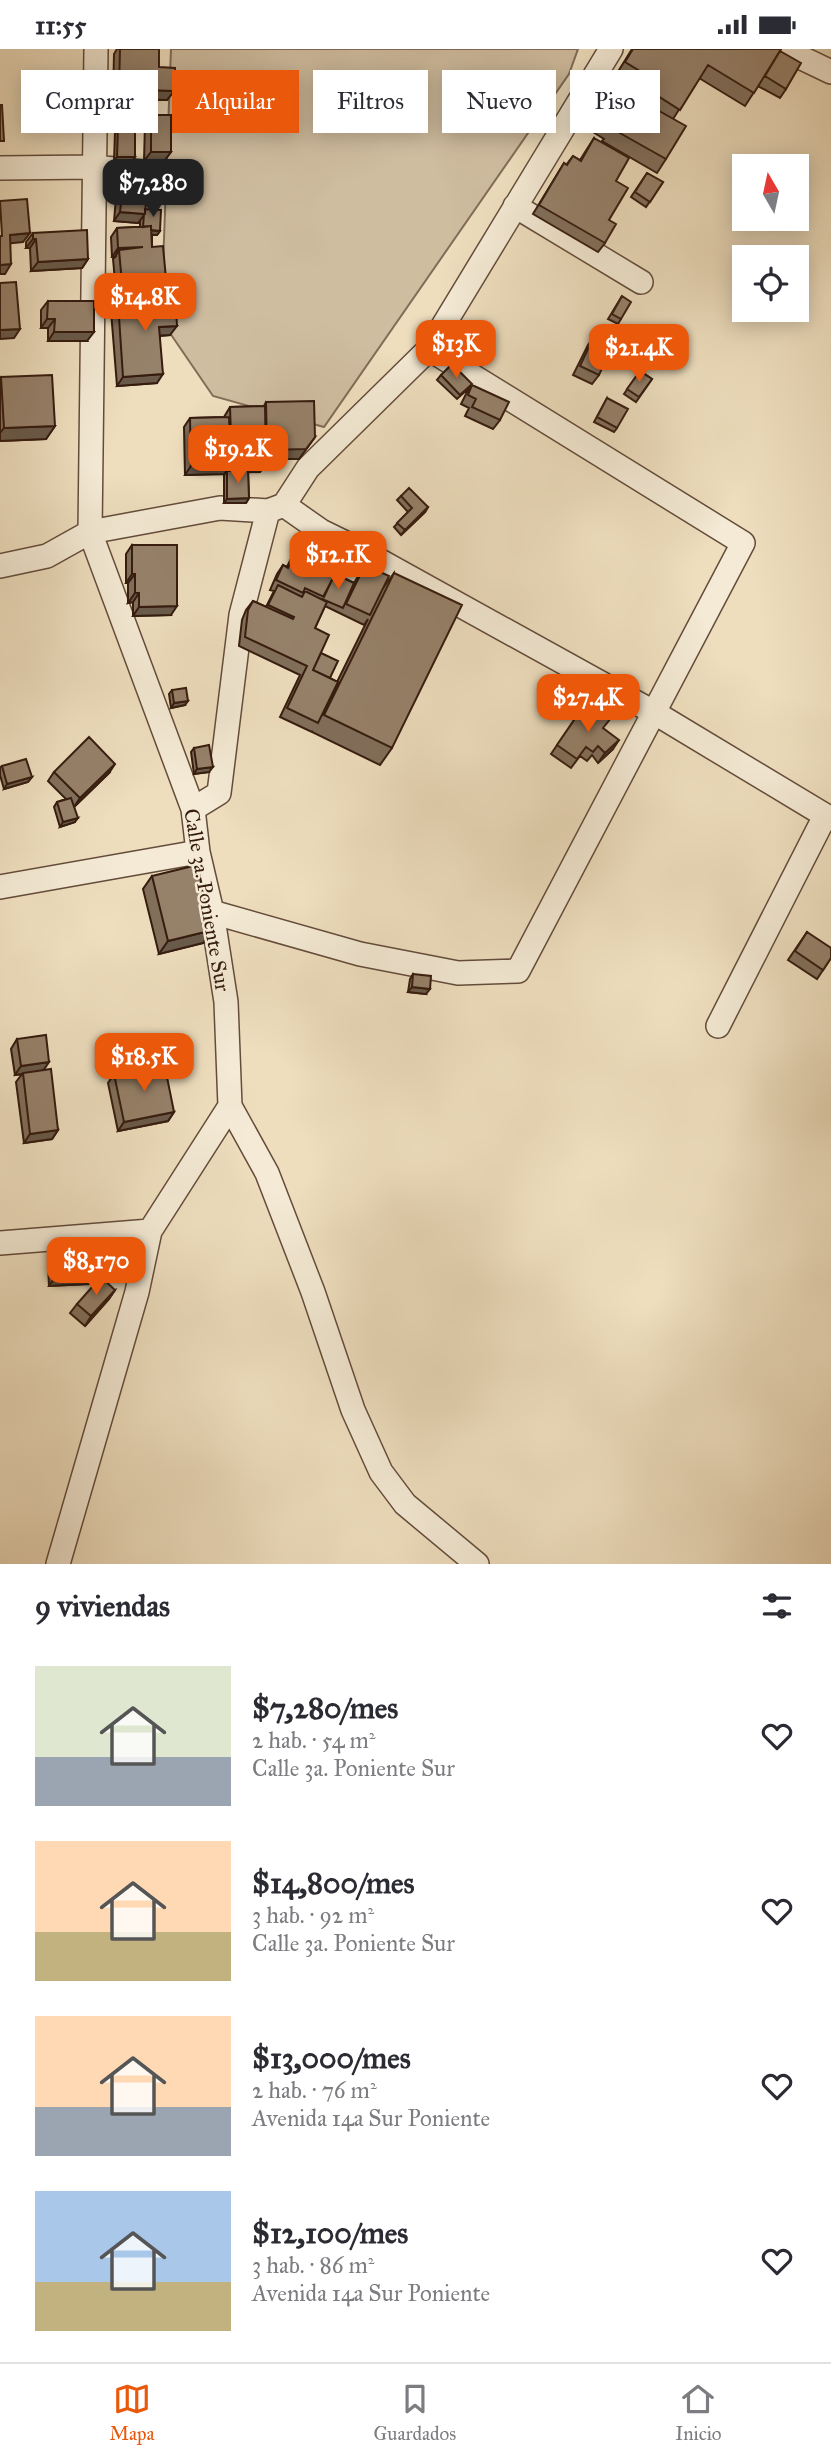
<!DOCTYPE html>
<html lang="es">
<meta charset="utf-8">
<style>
body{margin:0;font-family:"IM FELL Great Primer",serif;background:#f2f2f3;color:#2b2b33;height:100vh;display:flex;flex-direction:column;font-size:26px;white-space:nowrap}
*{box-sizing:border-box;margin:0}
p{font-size:23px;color:#7c7c81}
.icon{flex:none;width:38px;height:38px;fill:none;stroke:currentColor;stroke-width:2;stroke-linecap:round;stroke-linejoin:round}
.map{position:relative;height:1515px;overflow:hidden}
.side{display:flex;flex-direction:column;background:#fff;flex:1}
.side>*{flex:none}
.top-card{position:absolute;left:21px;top:21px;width:789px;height:63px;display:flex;gap:14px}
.needle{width:46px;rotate:351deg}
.tools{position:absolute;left:732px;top:105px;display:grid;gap:14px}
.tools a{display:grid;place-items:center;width:77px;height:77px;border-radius:0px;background:#fff;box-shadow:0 4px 18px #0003;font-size:35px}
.price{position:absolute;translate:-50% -60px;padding:0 16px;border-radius:14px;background:#ea580c;color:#fff;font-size:23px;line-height:46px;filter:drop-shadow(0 2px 4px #0008)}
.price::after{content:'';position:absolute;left:50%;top:42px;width:21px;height:16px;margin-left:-10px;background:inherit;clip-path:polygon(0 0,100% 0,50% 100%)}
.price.current{background:#222;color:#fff}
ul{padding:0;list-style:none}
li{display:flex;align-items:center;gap:21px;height:175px;padding:0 35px}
li span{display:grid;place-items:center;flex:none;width:196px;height:140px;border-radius:0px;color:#555}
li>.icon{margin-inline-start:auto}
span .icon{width:84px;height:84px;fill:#fffc;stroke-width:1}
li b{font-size:30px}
h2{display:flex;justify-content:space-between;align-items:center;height:84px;padding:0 35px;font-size:30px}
.pill{padding:0 24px;border-radius:0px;background:#fff;box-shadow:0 4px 18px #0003;font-size:24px;line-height:63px}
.pill.current{background:#ea580c;color:#fff}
.status{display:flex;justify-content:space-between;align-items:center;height:49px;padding:0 35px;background:#fff;direction:ltr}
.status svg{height:19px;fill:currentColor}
.tab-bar{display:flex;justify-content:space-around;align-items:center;height:98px;border-top:2px solid #e1e1e2;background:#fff;font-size:19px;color:#7c7c81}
.tab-bar a{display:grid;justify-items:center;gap:4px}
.tab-bar .current{color:#ea580c}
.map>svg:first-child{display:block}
.green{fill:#cfbda0;stroke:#826c58;stroke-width:2}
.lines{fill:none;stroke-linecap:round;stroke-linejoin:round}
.minor-casing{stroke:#644c3b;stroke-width:26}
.minor{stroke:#f4ead5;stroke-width:23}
.wall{fill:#816f5b;stroke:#361c0f;stroke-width:2;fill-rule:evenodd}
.shaded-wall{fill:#695a4a;stroke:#361c0f;stroke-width:2}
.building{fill:#96816a;stroke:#361c0f;stroke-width:2}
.labels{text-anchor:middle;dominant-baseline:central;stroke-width:5;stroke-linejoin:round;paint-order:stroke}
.street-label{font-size:21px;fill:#361c0f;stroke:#f4ead5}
</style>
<div class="status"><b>11:55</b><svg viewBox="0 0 49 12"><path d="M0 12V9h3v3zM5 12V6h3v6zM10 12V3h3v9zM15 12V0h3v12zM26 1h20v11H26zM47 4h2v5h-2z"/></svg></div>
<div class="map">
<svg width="831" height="1515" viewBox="0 0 831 1515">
<rect width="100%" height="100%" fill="#eedebe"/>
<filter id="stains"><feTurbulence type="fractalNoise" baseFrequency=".00286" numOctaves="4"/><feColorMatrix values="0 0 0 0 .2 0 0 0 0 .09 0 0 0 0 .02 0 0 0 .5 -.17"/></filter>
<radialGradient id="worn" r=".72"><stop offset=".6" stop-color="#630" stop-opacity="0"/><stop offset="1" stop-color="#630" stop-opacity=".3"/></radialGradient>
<path class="green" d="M171 0H578L569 25 324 378 213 347 161 271Z"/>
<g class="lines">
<defs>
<path id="minor" d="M783 0 831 23
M0 119 94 118 163 125
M515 157 641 233
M284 456 321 482 364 503 655 664 831 770
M0 517 47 507 90 483 220 459 268 462 284 456 308 419 429 300 611 0
M193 760 219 744 241 566 268 462
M0 838 198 803
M212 863 360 905 458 924 518 922 743 494 429 300
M718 977 825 767
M230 1057 267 1124 313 1243 353 1361 381 1423 405 1455 477 1515
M0 1194 150 1182
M58 1515 137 1243 150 1182 230 1057 226 953 212 863 198 803 193 760 90 483 96 0"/>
</defs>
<use href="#minor" class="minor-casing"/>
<use href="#minor" class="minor"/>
</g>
<path class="wall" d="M117 0H159V18L174 42 167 51 136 50 137 64 133 69 116 71 115 53 117 50H113L114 5Z
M632 0H781L780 2 786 40 780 49 758 37 745 57 699 29 673 70 666 110 657 124 602 92 604 90 585 78 602 48 611 35 639 51 644 43 616 26Z
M151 66 171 103 164 112H144L145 75Z
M118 78 135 108 132 112H114L115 83Z
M594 89 616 132 605 194 598 203 533 165 564 114 566 116 573 107 580 111Z
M647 124 663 133 646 158 631 148Z
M124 128 160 182 157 186H152V198L159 239 116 243 113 210 115 208H112L111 188 117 179 140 178V171L138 174 114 172 117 137Z
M33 184 88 210 82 219 31 222 30 199H26V193Z
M158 244 170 286 160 287 157 334 117 337 111 262 118 253 154 250Z
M622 247 621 270 618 275 608 270Z
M48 252 87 292H48V279H41V261Z
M594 287 599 326 592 335 573 326 588 296Z
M638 288 654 299 640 320 623 310Z
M640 322 652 330 636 353 624 345Z
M441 326 468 340 457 350 437 331Z
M1 328 55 377 46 390 0 392V329Z
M472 336 500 371 493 380 465 367 469 359 461 355 466 345Z
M607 349 617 379 614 383 594 373Z
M266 353 315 388 299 410H266V414L260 423H248L249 449 246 454H224V426L226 423 224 425 185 426 184 378 190 369 224 368 230 358 264 357Z
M401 447 428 458 425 463 401 486 394 478 408 463 397 451Z
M303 487 335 525 354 534 365 516 383 539 394 524 392 699 380 716 312 683 313 682 312 683 280 668 300 626 239 597 242 571 246 561 253 552 266 558 274 542 270 541 277 525 283 516 287 518 297 497ZM325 557 364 576 368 570 337 633 330 629 320 607 315 579Z
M132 496 171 566 133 567V553L128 554V534H126V505Z
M172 641 185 656 171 659 169 645Z
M581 661 603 680 613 700 598 714 592 706 587 712 580 707 571 719 551 705Z
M194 699 209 723 194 725 191 703Z
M2 717 32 728 28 733 4 740 0 726V719Z
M54 723 109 724 74 758 75 773 60 778 54 758 57 753 66 750 48 732Z
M152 827 203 894 159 905 143 840Z
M807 883 831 909 817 930 788 911Z
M413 925 426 945 408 943 410 930Z
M17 990 43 1021 58 1081 52 1090 24 1094 16 1033 22 1025 15 1026 11 1000Z
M114 1025 174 1063 168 1072 118 1082 108 1034Z
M55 1206 95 1226 89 1235 49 1237 48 1215Z
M115 1241 109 1250 85 1277 70 1264 77 1255Z"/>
<path class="shaded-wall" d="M119 40 174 42 167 51 113 50Z
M137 64 133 69 116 71 120 66Z
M151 103H171L164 112H144Z
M117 108H135L132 112H114Z
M120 163 145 165 138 174 114 172Z
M143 181 160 182 157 186 140 185Z
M30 184 23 193 3 195 10 186Z
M33 190H36L30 199H26Z
M143 198 119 201 115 208H112L118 199Z
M88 210 82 219 31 222 38 213Z
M11 215 5 225H0V216Z
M166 230 159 239 116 243 122 234Z
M47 270H55L48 279H41Z
M177 277 170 286 153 287 159 278Z
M20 280 14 289 0 290V281Z
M54 283H94L87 292H48Z
M163 325 157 334 117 337 123 328Z
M55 377 46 390 0 392V384L4 379Z
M315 388 299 410H261L267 401Z
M266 414 260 423 227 424V422L232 415Z
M231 416 224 425 185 426 191 417Z
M249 449 246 454H224L227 450Z
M428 458 425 463 401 486 405 481Z
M132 525H135L128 534H126Z
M135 544H139L133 553 128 554Z
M177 557 171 566 133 567 139 558Z
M188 652 185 656 171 659 174 654Z
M619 691 613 700 598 714 605 704Z
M115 715 109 724 74 758 80 749Z
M213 718 209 723 194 725 197 720Z
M32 728 28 733 4 740 7 735Z
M78 769 75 773 60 778 63 773Z
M213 881 203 894 159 905 168 892Z
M412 938 430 940 426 945 408 943Z
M49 1013 43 1022 15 1026 21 1017Z
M174 1063 168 1072 118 1082 124 1073Z
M58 1081 52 1090 24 1094 30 1085Z
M95 1226 89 1235 49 1237 55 1228Z
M115 1241 109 1250 85 1277 91 1267Z"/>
<path class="building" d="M120 0H159V18L175 19 174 42 119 40Z
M633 0H781L754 44 708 16 680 61 647 40 653 30 625 13Z
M780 2 801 14 786 40 765 27Z
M611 35 686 77 666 110 611 79 613 76 594 65Z
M118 48H136L137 64 120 66Z
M0 56H2L4 92H0Z
M151 66H171V103H151Z
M118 78 135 79V108H117Z
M594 89 629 109 616 132 628 139 609 171 616 175 605 194 539 156 564 114 567 116 573 107 581 112Z
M647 124 663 133 650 153 635 143Z
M124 128 148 130 145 165 120 163Z
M27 150 30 184 10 186 11 215 0 216V187H2L0 152Z
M145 160 161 161 160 182 151 181V177L143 178 144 165H145Z
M151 177 152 198 163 197 166 230 122 234 119 201 143 198 118 199 117 179Z
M87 181 88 210 38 213 36 190H33V184Z
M16 233 20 280 0 281V234Z
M175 242 177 277 159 278 163 325 123 328 118 253 158 250V244Z
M622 247 631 253 621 270 612 265Z
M48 252H94V283H54L55 270H47Z
M594 287 613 296 599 326 580 317Z
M638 288 654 299 643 316 627 306Z
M452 315 472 335 460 346 441 326Z
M640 322 652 330 639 348 627 340Z
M52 326 55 377 4 379 1 328Z
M472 336 509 353 500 371 472 358 476 350 468 346Z
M607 349 628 360 617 379 597 368Z
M314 352 315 388 306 400 267 401 266 353Z
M265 357 266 414 232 415 230 358Z
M229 368 231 416 191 417 190 369Z
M248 421 249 449 227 450V422Z
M409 439 428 458 405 481 397 474 412 459 401 447Z
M303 487 343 508 324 548 305 539 303 544 276 531 283 516 288 519Z
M132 496H177V557L139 558V544H135V525H132Z
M365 516 389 527 370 566 346 555Z
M394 524 462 556 392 699 324 666Z
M335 525 354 534 343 559 322 550Z
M278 536 302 548 305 542 327 553 315 579 329 586 313 621 338 633 318 674 287 659 307 617 245 588 248 561 253 552 293 570 294 568 268 556Z
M321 604 338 612 330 629 313 621Z
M186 639 188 652 174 654 172 641Z
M596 659 611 669 603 679 619 691 605 704 598 697 593 703 586 698 577 710 557 696 581 661 590 667Z
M89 688 115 715 80 749 54 723Z
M209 696 213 718 197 720 194 699Z
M26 710 32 728 7 735 2 717Z
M71 749 78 769 63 773 57 753Z
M197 816 213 881 168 892 152 827Z
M807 883 831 899V909L823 921 795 902Z
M413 925 431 927 430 940 412 938Z
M46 986 49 1013 21 1017 17 990Z
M156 1016 165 1018 174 1063 124 1073 114 1025Z
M51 1020 58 1081 30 1085 23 1024Z
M95 1204V1226L55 1228V1206Z
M101 1228 115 1241 91 1267 77 1255Z"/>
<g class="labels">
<g class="street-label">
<text transform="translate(207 851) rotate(80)">Calle 3a. Poniente Sur</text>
</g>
</g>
<rect width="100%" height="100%" filter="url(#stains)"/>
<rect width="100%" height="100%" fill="url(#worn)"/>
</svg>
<div class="tools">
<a><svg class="needle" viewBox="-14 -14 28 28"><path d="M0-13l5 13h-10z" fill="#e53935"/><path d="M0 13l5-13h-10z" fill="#7c7c81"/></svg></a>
<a><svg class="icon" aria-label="locate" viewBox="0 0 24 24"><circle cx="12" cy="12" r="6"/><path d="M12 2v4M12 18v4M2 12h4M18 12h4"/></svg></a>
</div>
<b class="price current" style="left:153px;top:170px">$7,280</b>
<b class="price" style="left:145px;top:284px">$14.8K</b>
<b class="price" style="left:456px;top:331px">$13K</b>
<b class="price" style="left:639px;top:335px">$21.4K</b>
<b class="price" style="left:238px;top:436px">$19.2K</b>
<b class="price" style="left:338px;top:542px">$12.1K</b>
<b class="price" style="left:588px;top:685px">$27.4K</b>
<b class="price" style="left:144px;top:1044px">$18.5K</b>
<b class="price" style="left:96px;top:1248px">$8,170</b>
<div class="top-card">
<a class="pill">Comprar</a>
<a class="pill current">Alquilar</a>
<a class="pill">Filtros</a>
<a class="pill">Nuevo</a>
<a class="pill">Piso</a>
</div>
</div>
<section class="side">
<h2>9 viviendas<svg class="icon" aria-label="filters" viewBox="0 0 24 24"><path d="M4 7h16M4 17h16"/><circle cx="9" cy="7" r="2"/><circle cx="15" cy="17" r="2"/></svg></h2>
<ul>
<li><span style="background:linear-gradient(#dfe7d0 65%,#9aa5b1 0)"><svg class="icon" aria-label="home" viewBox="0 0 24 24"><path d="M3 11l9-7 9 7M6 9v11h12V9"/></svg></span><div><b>$7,280/mes</b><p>2 hab. · 54 m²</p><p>Calle 3a. Poniente Sur</p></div><svg class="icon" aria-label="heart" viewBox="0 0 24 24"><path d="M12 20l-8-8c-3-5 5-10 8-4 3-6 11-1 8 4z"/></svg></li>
<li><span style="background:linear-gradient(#ffd9b3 65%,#c2b280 0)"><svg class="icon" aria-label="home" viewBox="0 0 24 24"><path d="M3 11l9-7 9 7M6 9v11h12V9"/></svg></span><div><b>$14,800/mes</b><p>3 hab. · 92 m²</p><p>Calle 3a. Poniente Sur</p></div><svg class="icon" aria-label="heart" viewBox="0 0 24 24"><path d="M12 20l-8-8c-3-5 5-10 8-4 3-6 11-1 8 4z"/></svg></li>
<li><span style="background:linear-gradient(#ffd9b3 65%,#9aa5b1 0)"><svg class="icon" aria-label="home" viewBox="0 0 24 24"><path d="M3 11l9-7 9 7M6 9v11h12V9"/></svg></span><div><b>$13,000/mes</b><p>2 hab. · 76 m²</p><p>Avenida 14a Sur Poniente</p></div><svg class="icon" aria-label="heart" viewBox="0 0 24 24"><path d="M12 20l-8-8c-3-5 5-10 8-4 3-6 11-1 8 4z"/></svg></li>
<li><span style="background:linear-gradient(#a9c7e8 65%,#c2b280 0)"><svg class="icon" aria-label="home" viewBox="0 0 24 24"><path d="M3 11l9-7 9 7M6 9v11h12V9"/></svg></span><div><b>$12,100/mes</b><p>3 hab. · 86 m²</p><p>Avenida 14a Sur Poniente</p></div><svg class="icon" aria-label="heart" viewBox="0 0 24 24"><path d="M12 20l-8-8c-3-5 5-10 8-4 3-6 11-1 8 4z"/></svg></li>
</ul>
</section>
<nav class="tab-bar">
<a class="current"><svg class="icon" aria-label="map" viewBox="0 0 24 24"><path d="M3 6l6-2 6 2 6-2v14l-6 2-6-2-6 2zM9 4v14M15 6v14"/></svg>Mapa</a>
<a><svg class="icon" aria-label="saved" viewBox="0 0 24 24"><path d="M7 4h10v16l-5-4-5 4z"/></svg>Guardados</a>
<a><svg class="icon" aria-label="home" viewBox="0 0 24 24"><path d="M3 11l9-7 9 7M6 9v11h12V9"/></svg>Inicio</a>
</nav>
